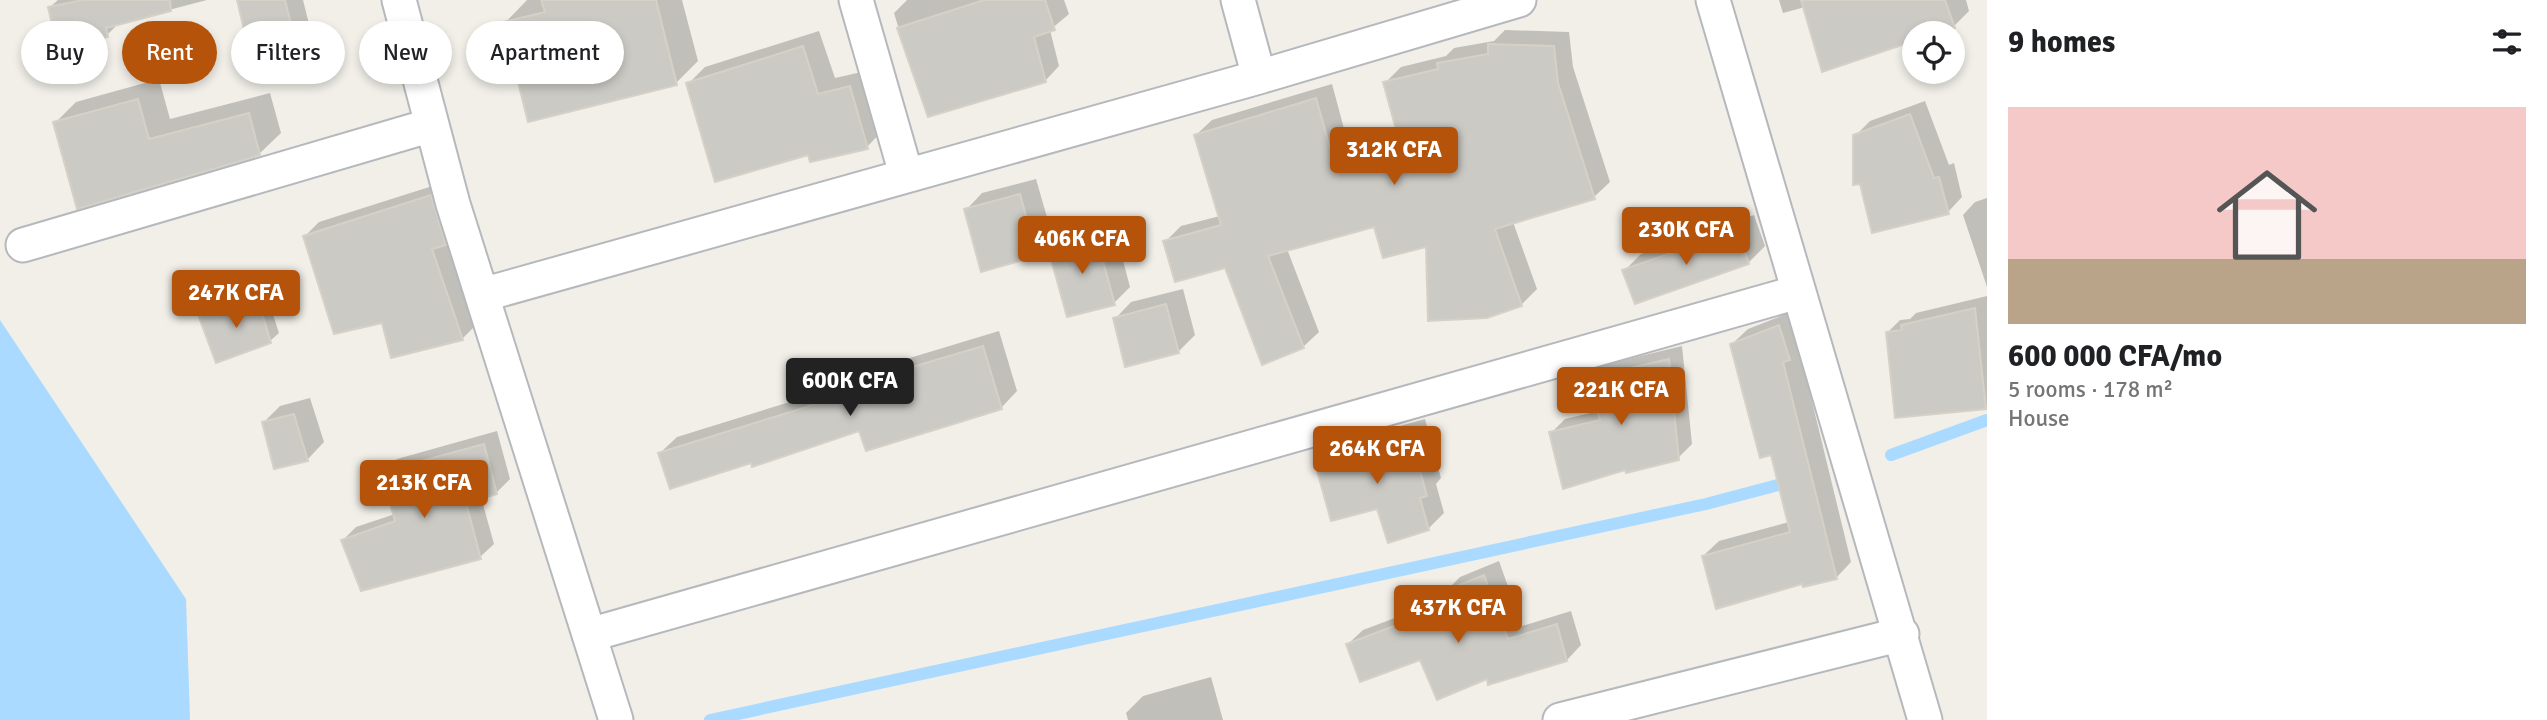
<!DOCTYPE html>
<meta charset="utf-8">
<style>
body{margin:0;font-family:Signika,sans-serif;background:#f2f2f2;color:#202124;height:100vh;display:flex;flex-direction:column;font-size:26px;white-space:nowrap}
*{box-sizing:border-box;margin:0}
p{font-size:23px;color:#757577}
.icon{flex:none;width:38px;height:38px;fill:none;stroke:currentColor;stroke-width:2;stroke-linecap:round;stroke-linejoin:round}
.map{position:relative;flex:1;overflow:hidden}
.drawer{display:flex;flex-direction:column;background:#fff;width:560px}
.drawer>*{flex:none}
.top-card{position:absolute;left:21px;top:21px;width:665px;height:63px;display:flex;gap:14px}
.fabs{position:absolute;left:1902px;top:21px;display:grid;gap:14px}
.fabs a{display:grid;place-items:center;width:63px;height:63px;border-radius:50%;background:#fff;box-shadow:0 4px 10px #0003;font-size:35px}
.price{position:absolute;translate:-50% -60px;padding:0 16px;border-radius:7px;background:#b45309;color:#fff;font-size:23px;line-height:46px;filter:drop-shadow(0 2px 4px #0008)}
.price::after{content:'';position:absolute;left:50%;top:42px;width:21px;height:16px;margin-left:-10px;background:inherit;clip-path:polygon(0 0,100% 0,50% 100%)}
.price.current{background:#222;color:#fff}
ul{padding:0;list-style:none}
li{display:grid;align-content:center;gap:14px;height:371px;padding:0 21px}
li+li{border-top:2px solid #e0e0e0}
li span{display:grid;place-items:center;height:217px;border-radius:0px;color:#555}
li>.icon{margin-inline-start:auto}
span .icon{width:126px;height:126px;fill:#fffc;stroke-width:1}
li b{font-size:30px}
h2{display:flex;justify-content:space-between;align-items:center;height:84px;padding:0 21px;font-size:30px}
.chip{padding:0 24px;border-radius:32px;background:#fff;box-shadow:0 4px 10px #0003;font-size:24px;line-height:63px}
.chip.current{background:#b45309;color:#fff}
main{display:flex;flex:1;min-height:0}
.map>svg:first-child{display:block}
.water{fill:#aadaff}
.shadow{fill:#0003}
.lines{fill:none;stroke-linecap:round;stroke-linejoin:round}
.stream{stroke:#aadaff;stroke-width:12}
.building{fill:#cccac5;stroke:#d6d1c6;stroke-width:2}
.street-casing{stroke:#b5b8bc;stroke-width:37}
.street{stroke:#fff;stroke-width:33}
</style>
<main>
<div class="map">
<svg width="1987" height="720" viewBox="0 0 1987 720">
<rect width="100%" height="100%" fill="#f1efe8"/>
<path class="water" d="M0 320 186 599 190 720H0Z"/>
<path class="shadow" d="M58 0H207L119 23 107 35 50 7Z
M239 0H303L312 36 297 51Z
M527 0H682L698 61 676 83 505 23Z
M907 0H1064L1069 14 1050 30 1059 66 1045 81 912 72 894 13Z
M1779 0H1966L1969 11 1954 26 1932 33H1914V39L1823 70 1805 7 1783 13Z
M1505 30 1569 32 1573 67 1610 182 1594 197 1513 222 1537 289 1521 305 1427 244 1375 225 1287 249 1319 332 1303 347 1226 266 1165 242 1181 226 1220 216 1196 135 1212 120 1332 84 1346 136 1398 131 1385 83 1401 67 1446 56 1454 48 1494 41Z
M819 31 835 78 866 71 883 130 867 147 809 152 688 84 705 67Z
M159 79 170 119 270 93 281 133 259 154 79 207 55 123 76 102Z
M1925 101 1949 165 1954 163 1962 197 1948 212 1861 182 1855 136 1870 121Z
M1036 179 1053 238 1037 255 966 210 982 193Z
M445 182 476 325 462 339 384 320 305 236 319 222Z
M1987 198V287L1963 215 1975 202Z
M1754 215 1765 246 1748 263 1624 271 1641 254Z
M1112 219 1130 287 1114 303 1050 248 1067 231Z
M1183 289 1195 335 1178 352 1115 319 1131 302Z
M265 290 279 333 270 341 201 318 210 309Z
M1987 296V407L1897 416 1888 332 1900 320 1910 319 1916 313Z
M1794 311 1799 348 1851 562 1836 578 1804 582 1703 556 1719 541 1789 522 1772 453 1732 344 1748 329Z
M999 331 1017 391 1001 408 860 429 753 461 660 453 677 437 838 387 850 376Z
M1682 346 1692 444 1678 458 1626 468 1551 433 1565 419 1599 411 1589 379 1603 365Z
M310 398 324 442 308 459 275 467 264 422 280 406Z
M1425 419 1441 478 1436 484 1444 513 1428 529 1379 507 1316 460 1332 445Z
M497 431 510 479 496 493 481 497 494 544 480 557 343 540 356 527 395 514 383 473 397 459Z
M1499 561 1522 626 1571 611 1581 645 1567 660 1488 677 1421 658 1348 644 1363 630 1448 598 1446 591 1460 577Z
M1211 677 1223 720H1128L1126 713 1143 696Z"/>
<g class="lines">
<path class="stream" d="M1891 455 1987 420
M710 720 1706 504 1793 481"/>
</g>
<path class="building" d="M83 0H170L171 11 106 28 108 37 57 46 48 7Z
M237 0H285L298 52 252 63Z
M541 0H656L677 85 528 122 503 22 545 12Z
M984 0H1045L1055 30 1034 37 1046 82 928 117 897 28Z
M1801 0H1945L1955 28 1938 33H1914V41L1822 72Z
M1488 44 1554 46 1558 83 1595 199 1495 229 1522 306 1487 318 1428 321 1426 247 1383 258 1374 227 1268 256 1304 348 1262 365 1225 268 1175 282 1163 241 1221 225 1194 135 1316 98 1331 151 1400 144 1383 82 1438 69 1437 63 1488 54Z
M803 46 818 94 850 86 868 149 810 162 808 155 715 182 686 83Z
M138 99 149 139 249 113 260 155 77 209 53 122Z
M1910 114 1934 178 1939 177 1949 214 1872 233 1860 184 1853 185V135Z
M1020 194 1037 256 981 272 964 209Z
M431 195 446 245 432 249 463 340 391 358 382 323 334 334 303 236Z
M1737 230 1749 264 1635 304 1622 270Z
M1096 235 1115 305 1067 317 1048 248Z
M257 297 271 343 216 363 199 317Z
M1166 304 1179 353 1125 367 1113 318Z
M1975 308 1986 409 1895 418 1886 332 1902 330 1901 325Z
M1779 325 1790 360 1783 362 1837 579 1803 587 1802 584 1716 609 1702 556 1790 532 1771 455 1760 458 1730 344Z
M983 346 1002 409 866 451 859 431 752 467 751 463 670 489 658 453 832 399 831 391Z
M1669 359 1679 460 1626 473 1625 470 1563 489 1549 432 1600 420 1587 378Z
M294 414 308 461 274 469 262 422Z
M1410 434 1427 496 1420 498 1429 530 1388 543 1377 509 1331 521 1314 460Z
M484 444 497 494 466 503 481 559 361 591 341 540 395 521 381 472Z
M1484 575 1508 639 1557 624 1567 661 1488 685 1487 679 1437 700 1420 660 1360 682 1346 644 1450 605 1444 591Z"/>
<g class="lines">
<defs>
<path id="street" d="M399 0 453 204 616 720
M856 0 906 174
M1238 0 1259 77
M1713 0 1925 720
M23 245 432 125
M482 295 1259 77 1519 0
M589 635 1798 292
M1560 720 1902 634"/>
</defs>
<use href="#street" class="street-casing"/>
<use href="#street" class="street"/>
</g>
</svg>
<div class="fabs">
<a><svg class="icon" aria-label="locate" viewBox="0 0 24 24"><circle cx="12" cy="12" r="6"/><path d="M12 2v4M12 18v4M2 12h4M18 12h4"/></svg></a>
</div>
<b class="price" style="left:1394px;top:187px">312K CFA</b>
<b class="price" style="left:1686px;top:267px">230K CFA</b>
<b class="price" style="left:1082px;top:276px">406K CFA</b>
<b class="price" style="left:236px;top:330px">247K CFA</b>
<b class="price current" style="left:850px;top:418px">600K CFA</b>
<b class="price" style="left:1621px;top:427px">221K CFA</b>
<b class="price" style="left:1377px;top:486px">264K CFA</b>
<b class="price" style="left:424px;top:520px">213K CFA</b>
<b class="price" style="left:1458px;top:645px">437K CFA</b>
<div class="top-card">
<a class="chip">Buy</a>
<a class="chip current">Rent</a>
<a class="chip">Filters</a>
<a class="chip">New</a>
<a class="chip">Apartment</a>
</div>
</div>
<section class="drawer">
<h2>9 homes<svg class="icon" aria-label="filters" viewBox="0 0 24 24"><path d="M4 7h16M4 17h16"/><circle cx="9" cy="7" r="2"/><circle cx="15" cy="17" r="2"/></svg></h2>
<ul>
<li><span style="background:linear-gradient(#f6c9c9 70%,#b9a48a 0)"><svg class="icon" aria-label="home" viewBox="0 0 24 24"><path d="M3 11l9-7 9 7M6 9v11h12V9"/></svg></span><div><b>600 000 CFA/mo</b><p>5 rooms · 178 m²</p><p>House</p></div></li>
</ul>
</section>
</main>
